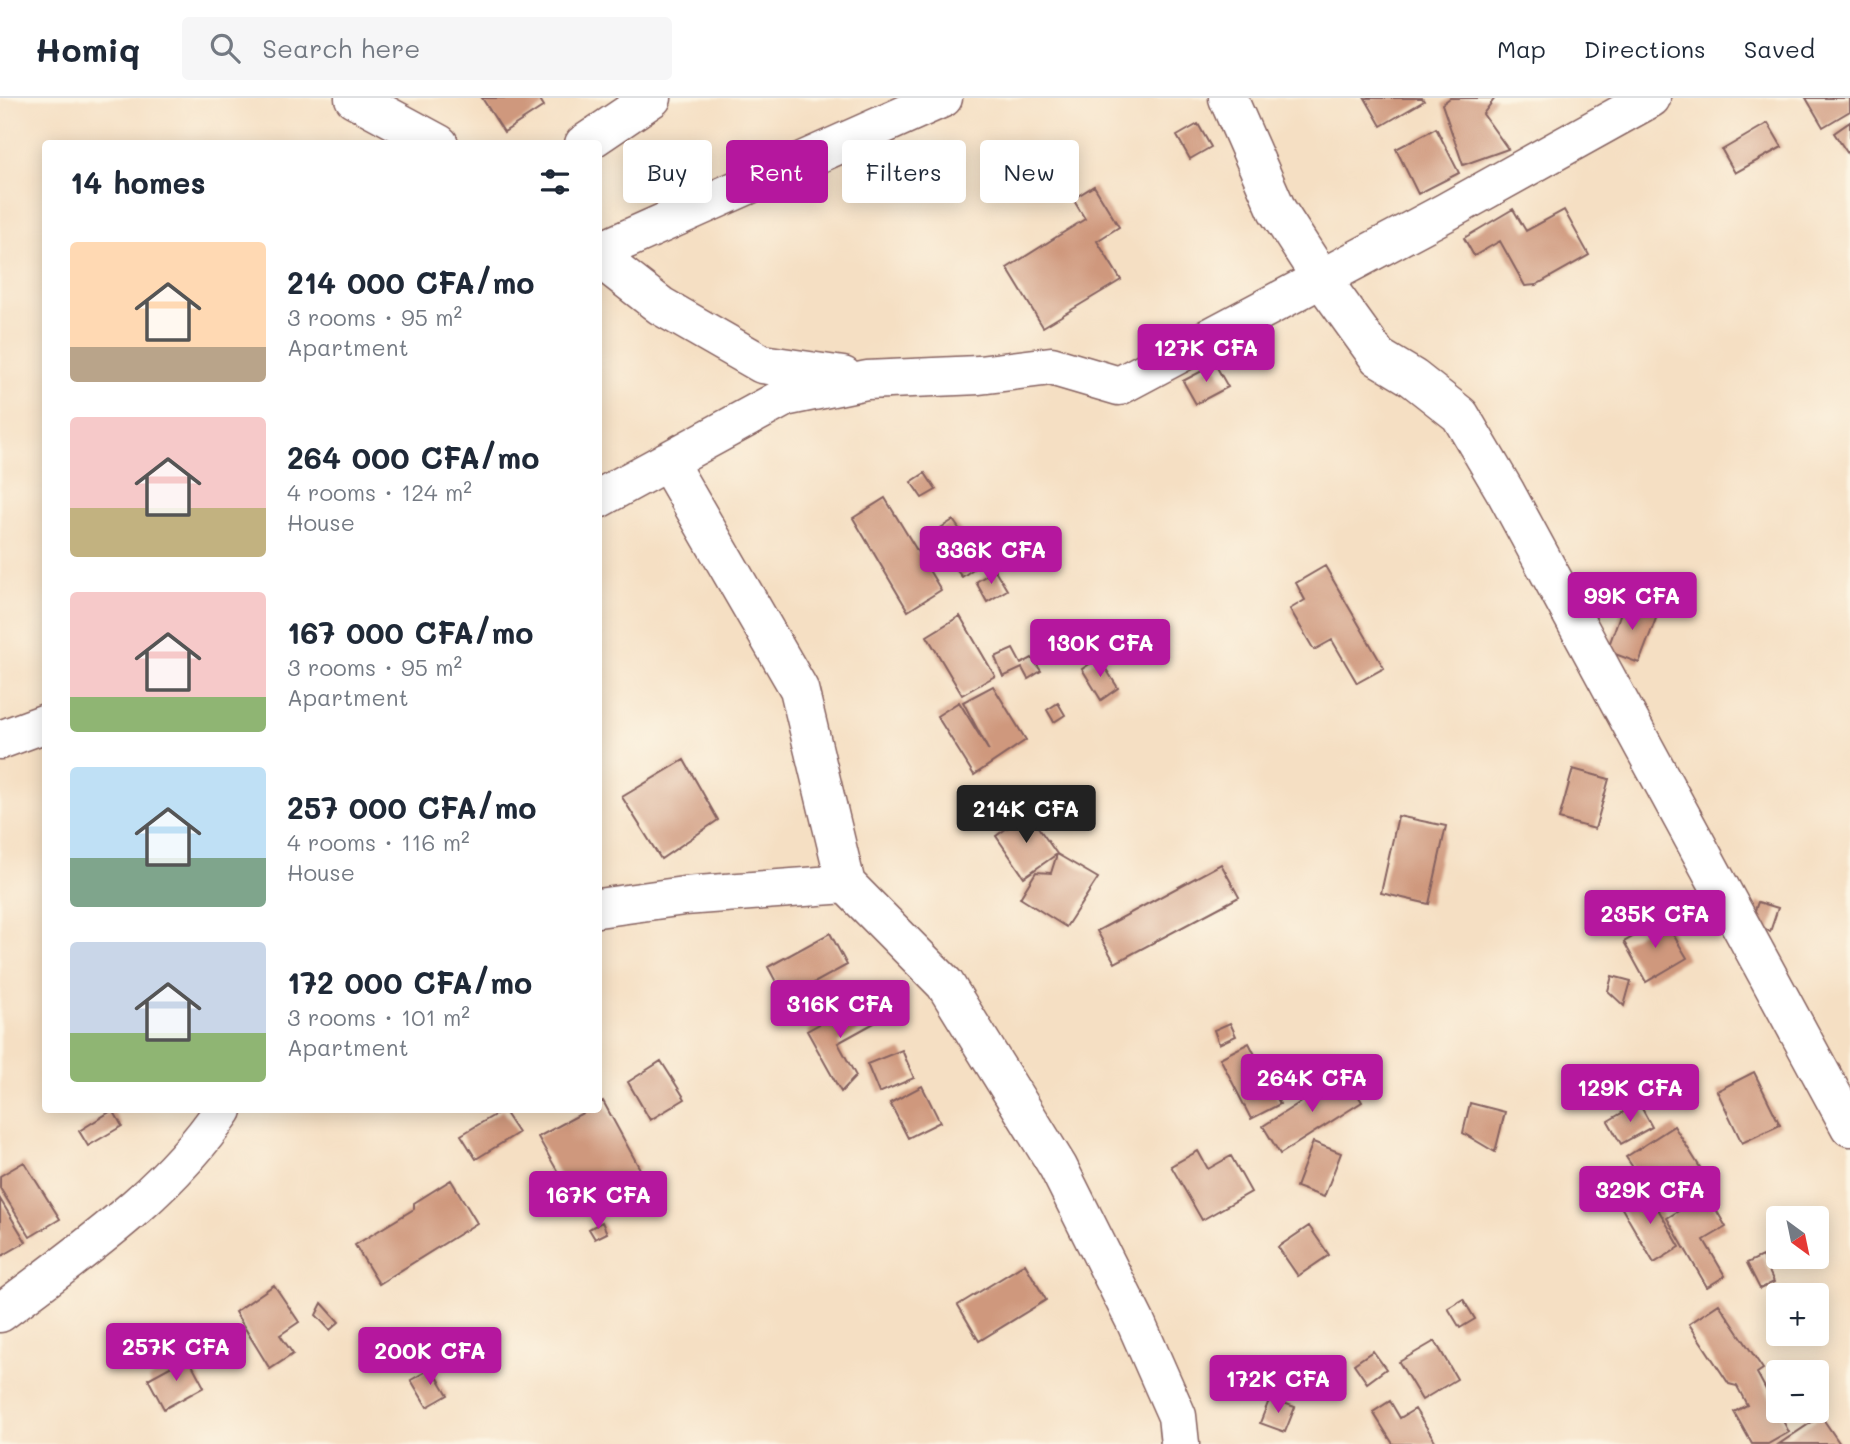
<!DOCTYPE html>
<meta charset="utf-8">
<style>
body{margin:0;font-family:Mali,sans-serif;background:#f6f6f7;color:#1f2937;height:100vh;display:flex;flex-direction:column;font-size:26px;white-space:nowrap}
*{box-sizing:border-box;margin:0}
p{font-size:23px;color:#747a83}
.icon{flex:none;width:38px;height:38px;fill:none;stroke:currentColor;stroke-width:2;stroke-linecap:round;stroke-linejoin:round}
.map{position:relative;flex:1;overflow:hidden}
.drawer{position:absolute;left:42px;top:42px;width:560px;height:973px;display:flex;flex-direction:column;background:#fff;border-radius:7px;box-shadow:0 4px 18px #0003}
.drawer>*{flex:none}
.banner{position:absolute;left:623px;top:42px;width:665px;height:63px;display:flex;gap:14px}
.needle{width:46px;rotate:147deg}
.tools{position:absolute;left:1766px;top:1108px;display:grid;gap:14px}
.tools a{display:grid;place-items:center;width:63px;height:63px;border-radius:7px;background:#fff;box-shadow:0 4px 18px #0003;font-size:35px}
.price{position:absolute;translate:-50% -60px;padding:0 16px;border-radius:7px;background:#b5179e;color:#fff;font-size:23px;line-height:46px;filter:drop-shadow(0 2px 4px #0008)}
.price::after{content:'';position:absolute;left:50%;top:42px;width:21px;height:16px;margin-left:-10px;background:inherit;clip-path:polygon(0 0,100% 0,50% 100%)}
.price.current{background:#222;color:#fff}
ul{padding:0;list-style:none}
li{display:flex;align-items:center;gap:21px;height:175px;padding:0 28px}
li span{display:grid;place-items:center;flex:none;width:196px;height:140px;border-radius:7px;color:#555}
li>.icon{margin-inline-start:auto}
span .icon{width:84px;height:84px;fill:#fffc;stroke-width:1}
li b{font-size:30px}
h2{display:flex;justify-content:space-between;align-items:center;height:84px;padding:0 28px;font-size:30px}
.pill{padding:0 24px;border-radius:7px;background:#fff;box-shadow:0 4px 18px #0003;font-size:24px;line-height:63px}
.pill.current{background:#b5179e;color:#fff}
header{display:flex;align-items:center;gap:42px;box-sizing:border-box;height:98px;padding:0 35px;background:#fff;border-bottom:2px solid #e0e1e3}
header strong{font-size:33px}
nav{display:flex;gap:38px;margin-inline-start:auto;font-size:24px}
.search{width:490px;height:63px;background:#f6f6f7;display:flex;align-items:center;gap:18px;box-sizing:border-box;padding:0 24px;border-radius:7px;color:#747a83;font-size:26px}
.map>svg:first-child{display:block}
.building{fill:#cf987d}
.lines{fill:none;stroke-linecap:round;stroke-linejoin:round}
.minor-casing{stroke:#866260;stroke-width:41}
.minor{stroke:#fff;stroke-width:38}
</style>
<header>
<strong>Homiq</strong>
<div class="search"><svg class="icon" aria-label="search" viewBox="0 0 24 24"><circle cx="10" cy="10" r="6"/><path d="M15 15l6 6"/></svg>Search here</div>
<nav><a>Map</a><a>Directions</a><a>Saved</a></nav>
</header>
<div class="map">
<svg width="1850" height="1346" viewBox="0 0 1850 1346">
<rect width="100%" height="100%" fill="#fcf5e5"/>
<filter id="ink" filterUnits="userSpaceOnUse"><feTurbulence type="fractalNoise" baseFrequency=".0143" numOctaves="2"/><feDisplacementMap in="SourceGraphic" scale="14" xChannelSelector="R" yChannelSelector="G"/><feConvolveMatrix kernelMatrix="1 2 1 2 8 2 1 2 1" color-interpolation-filters="sRGB"/></filter>
<filter id="wash" filterUnits="userSpaceOnUse"><feTurbulence type="fractalNoise" baseFrequency=".00686" numOctaves="4" result="noise"/><feDisplacementMap in="SourceGraphic" scale="28" xChannelSelector="R" yChannelSelector="G"/><feGaussianBlur stdDeviation="1.57" result="paint"/><feColorMatrix in="noise" values="0 0 0 0 0 0 0 0 0 0 0 0 0 0 0 0 0 1.4 0 .05"/><feComposite in="paint" operator="in"/></filter>
<g filter="url(#wash)">
<rect width="100%" height="100%" fill="#f5dfc3"/>
<g id="blocks">
<path class="building" d="M482 0H539L544 8 504 34Z
M1365 0H1422L1424 3 1381 28Z
M1450 0H1495L1483 16 1508 51 1463 67 1442 6Z
M1806 0H1850V13L1823 29Z
M1850 24V59L1834 35Z
M1768 25 1782 49 1735 75 1722 52Z
M1198 26 1211 49 1190 61 1177 38Z
M1436 30 1459 75 1418 96 1396 51Z
M1094 88 1119 129 1097 143 1121 182 1043 229 1007 170 1085 121 1073 101Z
M1513 111 1526 133 1564 112 1589 157 1536 187 1525 188 1500 143 1474 158 1464 140Z
M1215 266 1228 289 1196 306 1183 283Z
M925 375 936 392 922 400 911 384Z
M885 400 941 492 908 513 853 420Z
M953 422 965 439 950 449 939 431Z
M973 456 979 467 962 479 953 468Z
M1325 468 1384 570 1357 585 1332 542 1314 552 1290 511 1305 502 1296 485Z
M995 472 1007 492 987 504 976 484Z
M1625 503 1658 515 1639 565 1607 553Z
M960 518 995 578 962 597 927 538Z
M1013 551 1021 566 1032 560 1041 573 1028 581 1022 570 1003 579 995 559Z
M1099 560 1118 590 1101 602 1082 571Z
M993 588 1026 642 974 677 937 618 959 604 989 653 963 604Z
M1058 605 1065 617 1054 624 1047 612Z
M684 662 718 722 661 761 622 699Z
M1573 671 1609 681 1595 731 1559 721Z
M1028 715 1057 756 1024 779 996 738Z
M1398 718 1446 728 1429 806 1381 795Z
M1057 756 1098 780 1066 829 1020 800 1036 774 1051 775Z
M1221 766 1239 799 1115 865 1097 833Z
M1758 804 1778 810 1770 834 1752 821Z
M1664 821 1687 860 1646 884 1624 844Z
M830 835 847 867 785 901 768 869Z
M1612 878 1631 883 1624 908 1608 893Z
M863 902 876 924 838 945 856 978 841 994 807 933Z
M1230 925 1236 938 1219 946 1214 932Z
M1249 945 1280 1006 1251 1021 1220 960Z
M902 952 914 980 879 995 867 966Z
M661 963 685 1001 650 1022 628 984Z
M1754 974 1780 1027 1742 1045 1717 993Z
M1345 976 1362 1004 1280 1056 1263 1028Z
M922 988 940 1024 908 1040 890 1005Z
M603 1003 640 1071 576 1106 538 1039 588 1012H598V1006Z
M1470 1005 1505 1014 1495 1054 1463 1035Z
M1639 1005 1652 1029 1621 1046 1608 1023Z
M113 1012 122 1028 88 1048 79 1033Z
M503 1012 518 1035 476 1061 461 1037Z
M1674 1028 1701 1071 1654 1101 1626 1059Z
M1313 1044 1341 1055 1324 1099 1296 1089Z
M1198 1053 1208 1071 1231 1058 1251 1094 1202 1122 1171 1068Z
M24 1064 60 1121 30 1139 0 1090V1078Z
M451 1082 477 1125 379 1186 355 1147 414 1111V1105Z
M1647 1092 1680 1149 1654 1165 1620 1107Z
M1707 1096 1726 1129 1704 1142 1725 1178 1707 1189 1667 1120Z
M0 1101 26 1144 0 1159Z
M602 1124 607 1135 595 1141 589 1131Z
M1309 1128 1329 1157 1298 1178 1278 1149Z
M1762 1158 1774 1184 1760 1191 1747 1165Z
M1025 1166 1046 1202 979 1243 958 1207Z
M274 1187 299 1224 280 1237 293 1256 270 1271 235 1214Z
M1463 1201 1475 1221 1460 1230 1448 1210Z
M322 1205 339 1224 330 1232 316 1217Z
M1719 1206 1763 1271 1757 1275 1789 1334 1768 1346H1752L1734 1314 1747 1307 1737 1288 1729 1286 1689 1226Z
M1435 1243 1457 1281 1422 1302 1399 1264Z
M1373 1253 1386 1271 1367 1285 1354 1266Z
M188 1259 204 1289 164 1311 148 1281Z
M432 1270 448 1297 427 1309 411 1282Z
M1270 1300 1295 1309 1285 1334 1260 1325Z
M1390 1303 1400 1320 1415 1311 1437 1346H1393L1373 1314Z
M1821 1318 1840 1346H1779Z"/>
</g>
</g>
<g filter="url(#ink)">
<use href="#blocks" fill-opacity="0" stroke="#866260" stroke-width="2"/>
<g class="lines">
<defs>
<path id="minor" d="M354 0 439 46
M1228 0 1277 112 1321 180 1378 259 1413 280 1460 317 1506 395 1850 1029
M584 46 652 0
M598 154 943 0
M598 159 661 208 762 266 843 278
M667 363 799 591 846 786 945 886 1058 1069 1136 1225 1177 1318 1180 1346
M598 401 785 299 867 282 979 277 1051 268 1119 288 1446 114 1651 0
M0 642 46 625
M598 810 684 798 846 786
M0 1215C80 1154 167 1096 223 1012"/>
</defs>
<use href="#minor" class="minor-casing"/>
<use href="#minor" class="minor"/>
</g>
</g>
</svg>
<div class="tools">
<a><svg class="needle" viewBox="-14 -14 28 28"><path d="M0-13l5 13h-10z" fill="#e53935"/><path d="M0 13l5-13h-10z" fill="#747a83"/></svg></a>
<a>+</a>
<a>−</a>
</div>
<b class="price" style="left:1206px;top:286px">127K CFA</b>
<b class="price" style="left:991px;top:488px">336K CFA</b>
<b class="price" style="left:1632px;top:534px">99K CFA</b>
<b class="price" style="left:1100px;top:581px">130K CFA</b>
<b class="price current" style="left:1026px;top:747px">214K CFA</b>
<b class="price" style="left:1655px;top:852px">235K CFA</b>
<b class="price" style="left:840px;top:942px">316K CFA</b>
<b class="price" style="left:1312px;top:1016px">264K CFA</b>
<b class="price" style="left:1630px;top:1026px">129K CFA</b>
<b class="price" style="left:1650px;top:1128px">329K CFA</b>
<b class="price" style="left:598px;top:1133px">167K CFA</b>
<b class="price" style="left:176px;top:1285px">257K CFA</b>
<b class="price" style="left:430px;top:1289px">200K CFA</b>
<b class="price" style="left:1278px;top:1317px">172K CFA</b>
<div class="banner">
<a class="pill">Buy</a>
<a class="pill current">Rent</a>
<a class="pill">Filters</a>
<a class="pill">New</a>
</div>
<section class="drawer">
<h2>14 homes<svg class="icon" aria-label="filters" viewBox="0 0 24 24"><path d="M4 7h16M4 17h16"/><circle cx="9" cy="7" r="2"/><circle cx="15" cy="17" r="2"/></svg></h2>
<ul>
<li><span style="background:linear-gradient(#ffd9b3 75%,#b9a48a 0)"><svg class="icon" aria-label="home" viewBox="0 0 24 24"><path d="M3 11l9-7 9 7M6 9v11h12V9"/></svg></span><div><b>214 000 CFA/mo</b><p>3 rooms · 95 m²</p><p>Apartment</p></div></li>
<li><span style="background:linear-gradient(#f6c9c9 65%,#c2b280 0)"><svg class="icon" aria-label="home" viewBox="0 0 24 24"><path d="M3 11l9-7 9 7M6 9v11h12V9"/></svg></span><div><b>264 000 CFA/mo</b><p>4 rooms · 124 m²</p><p>House</p></div></li>
<li><span style="background:linear-gradient(#f6c9c9 75%,#8fb573 0)"><svg class="icon" aria-label="home" viewBox="0 0 24 24"><path d="M3 11l9-7 9 7M6 9v11h12V9"/></svg></span><div><b>167 000 CFA/mo</b><p>3 rooms · 95 m²</p><p>Apartment</p></div></li>
<li><span style="background:linear-gradient(#bfe0f5 65%,#7fa58c 0)"><svg class="icon" aria-label="home" viewBox="0 0 24 24"><path d="M3 11l9-7 9 7M6 9v11h12V9"/></svg></span><div><b>257 000 CFA/mo</b><p>4 rooms · 116 m²</p><p>House</p></div></li>
<li><span style="background:linear-gradient(#c9d6e8 65%,#8fb573 0)"><svg class="icon" aria-label="home" viewBox="0 0 24 24"><path d="M3 11l9-7 9 7M6 9v11h12V9"/></svg></span><div><b>172 000 CFA/mo</b><p>3 rooms · 101 m²</p><p>Apartment</p></div></li>
</ul>
</section>
</div>
